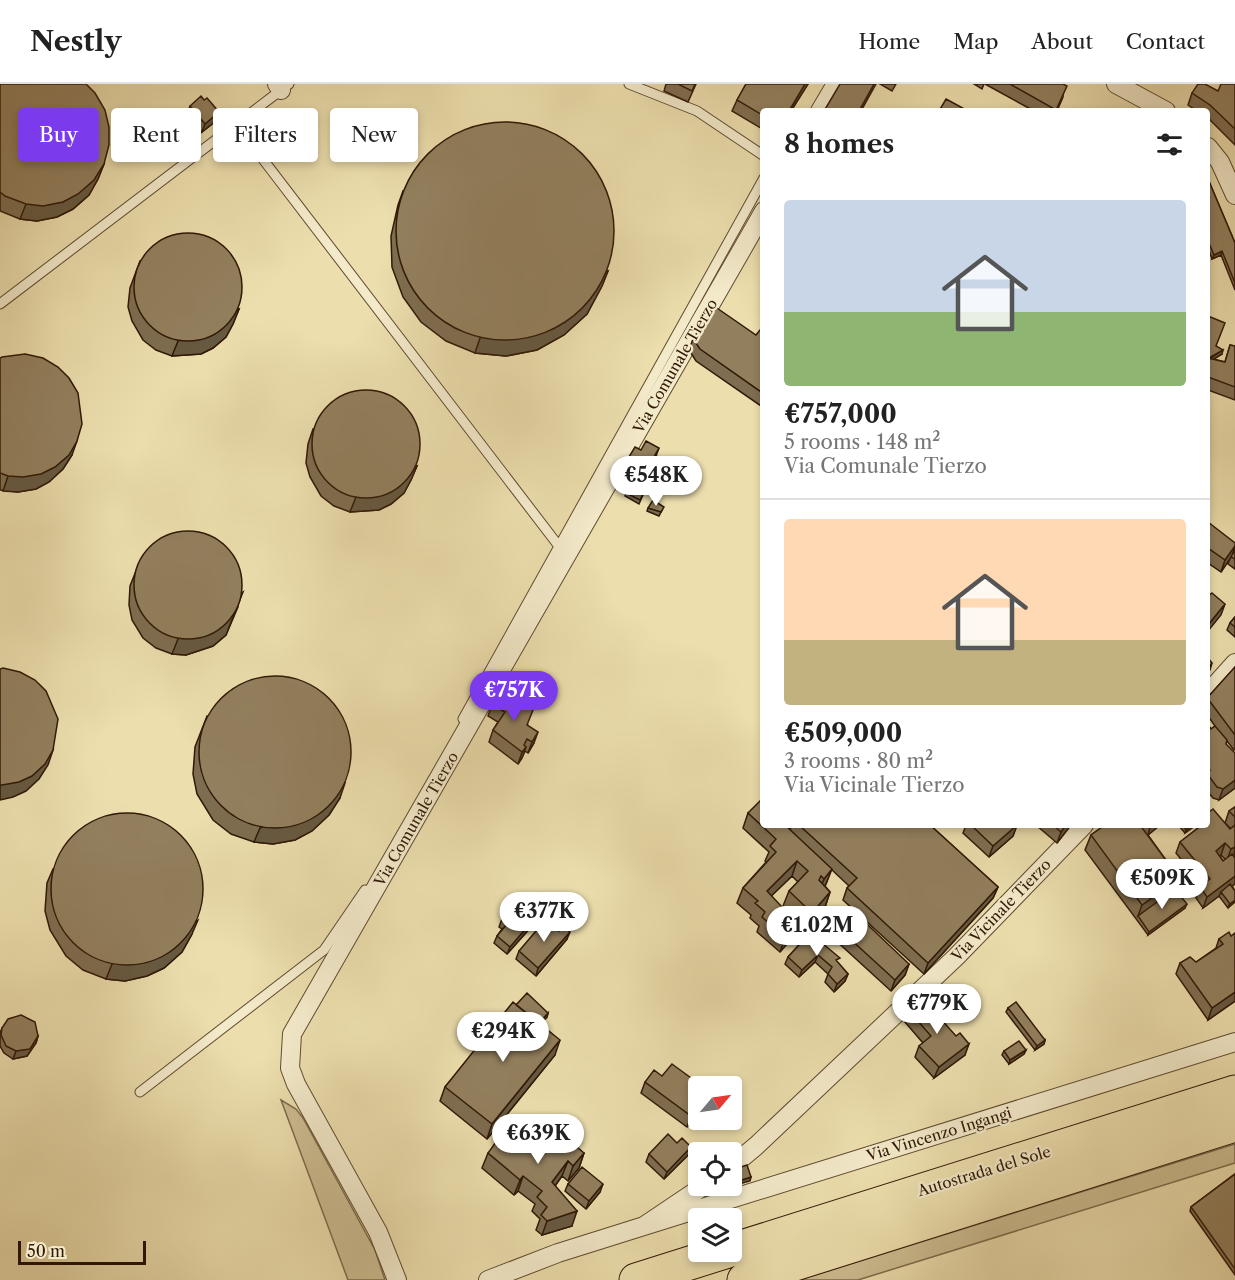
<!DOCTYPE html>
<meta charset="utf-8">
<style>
body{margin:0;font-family:"Libre Caslon Text",serif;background:#f2f2f2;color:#222;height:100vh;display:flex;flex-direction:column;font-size:22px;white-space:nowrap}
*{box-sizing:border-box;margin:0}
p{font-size:20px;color:#767676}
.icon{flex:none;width:33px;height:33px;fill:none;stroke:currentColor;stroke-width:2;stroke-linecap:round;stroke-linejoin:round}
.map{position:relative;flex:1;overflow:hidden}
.details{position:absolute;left:760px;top:24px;width:450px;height:720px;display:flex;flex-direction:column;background:#fff;border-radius:6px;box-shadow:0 3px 9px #0003}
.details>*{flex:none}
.guide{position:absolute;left:18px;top:24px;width:570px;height:54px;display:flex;gap:12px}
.needle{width:39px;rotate:61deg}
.tools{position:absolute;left:688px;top:992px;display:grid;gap:12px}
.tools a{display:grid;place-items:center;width:54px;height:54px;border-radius:6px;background:#fff;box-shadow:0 3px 9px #0003;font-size:30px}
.scale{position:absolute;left:18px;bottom:15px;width:128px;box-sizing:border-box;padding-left:6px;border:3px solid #311906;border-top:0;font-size:16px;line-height:21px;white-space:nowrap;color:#311906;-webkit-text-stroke:4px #f3eaca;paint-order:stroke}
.price{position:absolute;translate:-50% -51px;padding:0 14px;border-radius:21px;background:#fff;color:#222;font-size:20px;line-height:39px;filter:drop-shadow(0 2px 3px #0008)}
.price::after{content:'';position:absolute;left:50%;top:36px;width:18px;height:14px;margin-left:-9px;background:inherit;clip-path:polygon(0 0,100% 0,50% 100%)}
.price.current{background:#7c3aed;color:#fff}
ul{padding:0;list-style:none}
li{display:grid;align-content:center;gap:12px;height:318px;padding:0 24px}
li+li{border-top:2px solid #e0e0e0}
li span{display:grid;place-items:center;height:186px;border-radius:6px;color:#555}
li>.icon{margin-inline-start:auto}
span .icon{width:108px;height:108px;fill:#fffc;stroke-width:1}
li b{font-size:26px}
h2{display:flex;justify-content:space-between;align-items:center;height:72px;padding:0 24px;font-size:26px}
.tag{padding:0 21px;border-radius:6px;background:#fff;box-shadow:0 3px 9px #0003;font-size:21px;line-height:54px}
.tag.current{background:#7c3aed;color:#fff}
header{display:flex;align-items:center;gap:36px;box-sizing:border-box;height:84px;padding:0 30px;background:#fff;border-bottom:2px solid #e0e0e0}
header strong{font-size:28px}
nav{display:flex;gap:33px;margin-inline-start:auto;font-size:21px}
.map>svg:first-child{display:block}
.green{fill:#ccbd91;stroke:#7e6b4c;stroke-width:1.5}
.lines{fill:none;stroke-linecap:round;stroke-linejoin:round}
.service-casing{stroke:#604a30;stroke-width:11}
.minor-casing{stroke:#604a30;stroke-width:20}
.motorway-casing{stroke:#311906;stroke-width:35}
.service{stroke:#f3eaca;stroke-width:9}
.minor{stroke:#f3eaca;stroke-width:18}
.motorway{stroke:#ecdead;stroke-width:33}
.wall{fill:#7e6d50;stroke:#311906;stroke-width:1.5;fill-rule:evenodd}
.shaded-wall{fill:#665941;stroke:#311906;stroke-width:1.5}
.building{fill:#927f5d;stroke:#311906;stroke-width:1.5}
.labels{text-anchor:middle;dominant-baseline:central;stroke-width:4.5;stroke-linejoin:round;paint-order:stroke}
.street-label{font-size:15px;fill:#311906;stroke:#f3eaca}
</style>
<header>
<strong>Nestly</strong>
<nav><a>Home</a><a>Map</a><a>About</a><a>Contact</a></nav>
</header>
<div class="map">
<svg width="1235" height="1196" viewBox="0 0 1235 1196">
<rect width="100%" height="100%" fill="#ecdead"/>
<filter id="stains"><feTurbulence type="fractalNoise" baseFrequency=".00333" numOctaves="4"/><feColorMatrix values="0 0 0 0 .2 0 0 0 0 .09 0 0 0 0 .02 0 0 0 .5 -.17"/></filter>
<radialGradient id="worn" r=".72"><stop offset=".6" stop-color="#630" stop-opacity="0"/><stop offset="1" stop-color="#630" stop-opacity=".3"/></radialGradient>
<path class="green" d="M281 1016 296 1025 303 1034 375 1166 385 1196H348Z
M1235 1060V1079L858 1196H799Z"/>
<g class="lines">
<defs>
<path id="service" d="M629 0 697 27 764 72
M236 40 558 461
M0 220 289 0
M463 635 764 94
M140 1008 324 866 365 806"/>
<path id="minor" d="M277 0 281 6
M1116 0 1166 27
M820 27 836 0
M1208 63 1220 78 1235 111
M1208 609 1235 579
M732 1082 756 1062 956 873 1084 741
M644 1142 1235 958
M397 1196 378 1148 296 1000 290 984 292 950 764 127
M488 1196 558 1169 644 1142 705 1101"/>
<path id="motorway" d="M732 1166 1235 1008
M636 1196 728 1167
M744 1196 1235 1041"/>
</defs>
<use href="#service" class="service-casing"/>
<use href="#minor" class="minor-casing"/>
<use href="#motorway" class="motorway-casing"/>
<use href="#service" class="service"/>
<use href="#minor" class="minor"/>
<use href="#motorway" class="motorway"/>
</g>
<path class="wall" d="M0 0 104 80 98 95 89 111 73 125 57 133 37 137 20 135 0 127Z
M666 0H696L688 18 664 7Z
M746 0H808L791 27H764V46L732 27 737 16Z
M880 0H896L892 7Z
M974 0H984L982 5Z
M985 0H1063V13L1057 27H1034Z
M1235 0V61L1208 34V27H1197L1188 21 1192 9 1218 7Z
M204 16 219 28 217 36 202 48 187 30 190 22Z
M1208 95 1235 159V206L1221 171 1212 175 1208 164Z
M403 107 608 187 602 202 587 230 564 251 537 266 506 272 475 269 446 257 421 238 403 213 392 183 391 152 398 121Z
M140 177 239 225 233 240 226 253 213 264 201 270 172 272 156 266 143 256 132 237 128 223 130 204Z
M1208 232 1216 262 1222 270 1213 275 1225 278 1230 261 1235 262V316L1208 306Z
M764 249V324L696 277 689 266 693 255 756 251Z
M0 274 72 371 63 385 49 398 36 405 18 408 0 406Z
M313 345 417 382 411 396 404 409 391 420 379 426 350 428 334 422 321 412 310 393 306 379 308 360Z
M656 372 640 399 621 389 624 381Z
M646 404 639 420 625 412 626 409Z
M648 424 662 426 659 432 647 427Z
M1208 438 1235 464 1233 470 1235 466V485L1228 480 1230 474 1221 488 1208 479Z
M136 487 238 523 226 551 213 562 186 571 172 570 156 564 143 554 132 536 129 521 130 502Z
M1235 533V553L1227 546 1230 539Z
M1235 583V665L1234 666 1227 657 1226 660 1235 704 1219 716 1213 714 1208 708V641L1211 645 1215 642 1208 632V613Z
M500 607 528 641 534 659 528 669 525 667 522 674 518 680 489 658 493 646 498 638 488 632 492 621Z
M207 632 340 714 329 731 312 747 295 756 273 760 254 758 231 750 213 736 197 710 193 690 195 663Z
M1235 723V773L1233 772 1232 802 1235 807 1228 824 1219 812 1203 824 1196 814 1200 803 1202 801 1176 769 1180 758 1198 744 1199 741H1208L1230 745H1231L1225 739 1229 727ZM1221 771 1225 775 1223 777 1220 772Z
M748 729 764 741H786V742L790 746 792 741H930L998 803 993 814 924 890 843 816 847 804 849 802 831 785 826 800 825 802 830 808 825 823 806 844 783 822 789 807 798 798 792 792 771 812 792 854 780 868 757 848 759 842 750 834 751 831 737 819 743 804 766 778 765 777 769 768 743 744Z
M966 741H1017L1013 752 989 773 963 749Z
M1036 741H1071L1057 759Z
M1105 741H1160L1148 751 1179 794 1175 805 1185 824 1148 851 1085 766 1091 751Z
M1178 741H1193V743L1185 749Z
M53 785 192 850 182 868 164 884 147 892 125 897 106 895 83 886 66 872 50 846 45 827 47 799Z
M502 835H534L531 843 507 870 494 859 497 852 502 845 499 843Z
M836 842 909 880 905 891 891 907 832 853Z
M559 847 567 855 536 892 516 875 519 867Z
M810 849 848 890 845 897 834 908 825 898 828 890 815 878 799 893 785 880 788 873Z
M1231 852 1235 917 1208 936 1176 890 1180 879 1196 878 1216 864 1219 855Z
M516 921 548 929 547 933 540 940 555 971 487 1055 440 1017 445 1003Z
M1008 924 1045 956 1044 960 1035 966 1006 928Z
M909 927 956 952 965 971 934 994 915 973 919 962 923 959 905 938Z
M2 944 38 952 36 959 27 972 13 975 4 969 0 962V949Z
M1026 966 1024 970 1009 980 1002 971 1004 967Z
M662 992 699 1027 687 1043 641 1009 645 998Z
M521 1051 553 1062 584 1069 579 1084 568 1097 562 1092 555 1102 572 1142 542 1151 536 1146 540 1135 532 1127 535 1120 518 1107 514 1111 482 1084 488 1069Z
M677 1059 691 1063 688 1071 664 1095 646 1078 649 1070Z
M1235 1090V1191L1190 1127 1191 1123Z
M568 1100 600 1108 586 1125 565 1107Z"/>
<path class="shaded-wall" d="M805 0H808L791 27H789Z
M874 0H876L861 27H859Z
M219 28 217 36 202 48 205 40Z
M104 80 98 95 89 111 73 125 57 133 37 137 20 135 26 120Z
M1222 167 1221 171 1212 175 1214 171Z
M608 187 602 202 587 230 564 251 537 266 506 272 475 269 480 254Z
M239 225 233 240 226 253 213 264 201 270 172 272 178 257Z
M1223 266 1222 270 1208 279V276Z
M77 357 72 371 63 385 49 398 36 405 18 408 3 407 8 392Z
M659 364 656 372 640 399 643 392Z
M417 382 411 396 404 409 391 420 379 426 350 428 356 413Z
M1235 462 1232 472 1221 488 1225 476Z
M243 508 226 551 213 562 186 571 172 570 178 555Z
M1225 520 1221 531 1208 547V541Z
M1212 579 1210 586 1208 589V584Z
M538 648 534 659 528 669 532 658Z
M526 663 522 674 518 680 522 668Z
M53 666 48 681 39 695 26 707 13 713 0 716V701Z
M1235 696V704L1219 716 1223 705Z
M345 699 340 714 329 731 312 747 295 756 273 760 254 758 260 744Z
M1017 741 1013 752 989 773 993 762Z
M1066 741H1071L1057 759 1061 748Z
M1153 741H1160L1148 751 1150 743Z
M1192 741H1193V743L1185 749 1186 746Z
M1225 759 1221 771 1212 778 1216 767Z
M1235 763 1234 772 1227 776 1231 765Z
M797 777 792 792 761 822 767 807Z
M832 785 826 800 818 810 824 795Z
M1235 792V800L1222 810 1221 808 1219 812 1203 824 1207 813Z
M1179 794 1174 809 1138 832 1142 821Z
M998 803 993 814 924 890 928 879Z
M830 808 825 823 806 844 812 829Z
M1235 816V818L1228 824 1230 820Z
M1187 820 1185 824 1148 851 1149 848Z
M534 835 531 843 507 870 510 863Z
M198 836 192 850 182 868 164 884 147 892 125 897 106 895 112 880Z
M797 839 792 854 780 868 785 853Z
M570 848 567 855 536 892 538 884Z
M818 871 815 878 799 893 802 886Z
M909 880 905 891 891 907 895 896Z
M848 890 845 897 834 908 837 900Z
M1235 908V917L1208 936 1212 924Z
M548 929 547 933 532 949 533 945Z
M38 952 36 959 27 972 13 975 16 967Z
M560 956 555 971 487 1055 492 1040Z
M1045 956 1044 960 1035 966 1037 962Z
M969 960 965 971 934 994 939 983Z
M1026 966 1024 970 1009 980 1010 976Z
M699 1022V1027L687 1043 691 1032Z
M691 1063 688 1071 664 1095 667 1088Z
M584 1069 579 1084 568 1097 573 1082Z
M568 1077 562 1092 547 1113 552 1098Z
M523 1092 518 1107 514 1111 520 1096Z
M751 1093 750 1097 732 1102 733 1099Z
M603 1100 600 1108 586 1125 589 1117Z
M577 1127 572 1142 542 1151 547 1137Z"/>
<path class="building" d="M0 0H86L95 9 105 26 109 43V61L104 80 94 96 78 110 63 118 43 122 26 120 5 112 0 108Z
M678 0H695L692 7Z
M746 0H805L789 27H764V32L737 16Z
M840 0H874L859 27H824Z
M1010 0H1063L1067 2 1056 26Z
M1198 0H1205L1218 7 1221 0H1235V45L1210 21 1192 9Z
M201 12 204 16 207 14 219 28 205 40 190 22Z
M946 15 968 27H939Z
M396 147a109 109 0 1 1 218 0a109 109 0 1 1-218 0Z
M1208 95 1235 159V199L1222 167 1214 171 1208 157Z
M134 203a54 54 0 1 1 108 0a54 54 0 1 1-108 0Z
M714 222 756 251 760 246 764 249V310L700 265 693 255Z
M1208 232 1225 239 1216 262 1223 266 1209 274H1208Z
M1230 261 1235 262V303L1208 293V274L1225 278Z
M25 270 43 274 58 283 69 294 78 309 82 340 77 357 69 371 55 383 41 390 23 393 8 392 0 389V274L2 273Z
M312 360a54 54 0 1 1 108 0a54 54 0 1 1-108 0Z
M646 357 659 364 643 392 624 381 635 363 641 366Z
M632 397 646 404 640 416 626 409Z
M653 416 664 423 661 428 648 424Z
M1208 438 1235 459V462L1225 476 1208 464Z
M134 501a54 54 0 1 1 108 0a54 54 0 1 1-108 0Z
M1235 466V475L1231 473Z
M1212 509 1225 520 1208 541V512Z
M1235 533V543L1230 539Z
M1208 574 1212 579 1208 584Z
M1235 583V651L1208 615V613Z
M3 584 20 588 35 596 46 607 58 635 53 666 45 680 32 692 19 698 2 701H0V585Z
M199 668a76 76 0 1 1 152 0a76 76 0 1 1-152 0Z
M500 607 533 626 527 641 538 648 532 658 527 655 524 661 526 663 522 668 493 646 505 628 492 621Z
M1208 641 1211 645 1215 642 1227 656 1226 660 1235 669V696L1223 705 1217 703 1208 691 1210 686 1208 683Z
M764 713V741H785L832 785 824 795 821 792 819 796 830 808 812 829 789 807 808 787 797 777 767 807 797 839 785 853 762 833 765 828 755 819 758 817 743 804 776 768 770 762 776 755 748 729Z
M1235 723V733L1229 727Z
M1213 725 1230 745 1235 741V763L1231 765 1225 759 1216 767 1223 777 1232 770 1235 774V792L1207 813 1200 803 1210 795 1180 758 1202 741H1208V729Z
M51 805a76 76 0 1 1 152 0a76 76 0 1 1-152 0Z
M799 741H930L998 803 928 879 847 804 857 794Z
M971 741H1017L993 762Z
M1053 741H1066L1061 748Z
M1105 741H1140L1179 794 1142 821 1091 751Z
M1183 741H1192L1186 746Z
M1230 800 1235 807V816L1230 820 1221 808Z
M1175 805 1187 820 1149 848 1138 832Z
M515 820 534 835 510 863 497 852 507 840 502 835Z
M851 825 909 880 895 896 836 842Z
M548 833 559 847 563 842 570 848 538 884 519 867Z
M1229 848 1231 852 1235 849V908L1212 924 1180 879 1190 873 1196 878 1223 860 1219 855Z
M810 849 840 874 836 876 848 890 837 900 828 890 832 883 818 871 802 886 788 873Z
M527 909 548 929 539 939 516 921Z
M922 914 956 952 960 949 969 960 939 983 919 962 931 952 909 927Z
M513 918 560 956 492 1040 445 1003Z
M1016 918 1045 956 1037 962 1008 924Z
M21 931 35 938 38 952 30 965 16 967 6 962 1 951 2 944 8 935Z
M1019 957 1026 966 1010 976 1004 967Z
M672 980 702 1002H699V1022L691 1032 645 998 654 986 662 992Z
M508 1041 521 1051 528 1044 553 1062 563 1051 584 1069 573 1082 568 1077 552 1098 577 1127 547 1137 541 1131 547 1123 537 1113 542 1107 523 1092 520 1096 488 1069Z
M668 1050 677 1059 682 1054 691 1063 667 1088 649 1070Z
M747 1081 751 1093 733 1099 732 1095V1086Z
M582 1083 603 1100 589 1117 568 1100Z
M1235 1090V1185L1191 1123Z"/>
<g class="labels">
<g class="street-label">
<text transform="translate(675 282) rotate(-60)">Via Comunale Tierzo</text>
<text transform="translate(416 735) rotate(-60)">Via Comunale Tierzo</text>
<text transform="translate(1001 826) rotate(-46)">Via Vicinale Tierzo</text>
<text transform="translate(939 1050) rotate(-17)">Via Vincenzo Ingangi</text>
<text transform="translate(984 1087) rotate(-17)">Autostrada del Sole</text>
</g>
</g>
<rect width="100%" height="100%" filter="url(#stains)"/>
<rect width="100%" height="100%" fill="url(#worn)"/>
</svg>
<div class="tools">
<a><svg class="needle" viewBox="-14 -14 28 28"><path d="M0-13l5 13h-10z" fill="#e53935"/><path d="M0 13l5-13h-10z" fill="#767676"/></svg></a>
<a><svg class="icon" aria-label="locate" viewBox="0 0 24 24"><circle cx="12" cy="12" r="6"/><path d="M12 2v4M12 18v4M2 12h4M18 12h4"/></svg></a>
<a><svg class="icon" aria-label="layers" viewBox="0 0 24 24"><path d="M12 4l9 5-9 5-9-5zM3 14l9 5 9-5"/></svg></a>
</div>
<div class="scale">50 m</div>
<b class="price" style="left:656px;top:423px">€548K</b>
<b class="price current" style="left:514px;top:638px">€757K</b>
<b class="price" style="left:1162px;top:826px">€509K</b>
<b class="price" style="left:544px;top:859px">€377K</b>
<b class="price" style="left:817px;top:873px">€1.02M</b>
<b class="price" style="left:937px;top:951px">€779K</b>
<b class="price" style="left:503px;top:979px">€294K</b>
<b class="price" style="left:538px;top:1081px">€639K</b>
<div class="guide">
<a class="tag current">Buy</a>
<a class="tag">Rent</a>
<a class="tag">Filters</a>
<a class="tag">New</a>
</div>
<section class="details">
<h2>8 homes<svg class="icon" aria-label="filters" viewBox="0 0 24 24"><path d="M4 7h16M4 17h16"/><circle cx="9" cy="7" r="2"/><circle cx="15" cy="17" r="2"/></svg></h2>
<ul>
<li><span style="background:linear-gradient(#c9d6e8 60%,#8fb573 0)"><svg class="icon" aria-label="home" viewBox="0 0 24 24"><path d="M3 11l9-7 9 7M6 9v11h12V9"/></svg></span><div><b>€757,000</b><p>5 rooms · 148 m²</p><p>Via Comunale Tierzo</p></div></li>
<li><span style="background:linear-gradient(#ffd9b3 65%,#c2b280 0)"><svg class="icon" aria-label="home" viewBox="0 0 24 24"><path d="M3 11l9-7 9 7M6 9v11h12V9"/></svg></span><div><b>€509,000</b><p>3 rooms · 80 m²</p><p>Via Vicinale Tierzo</p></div></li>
</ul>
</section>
</div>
